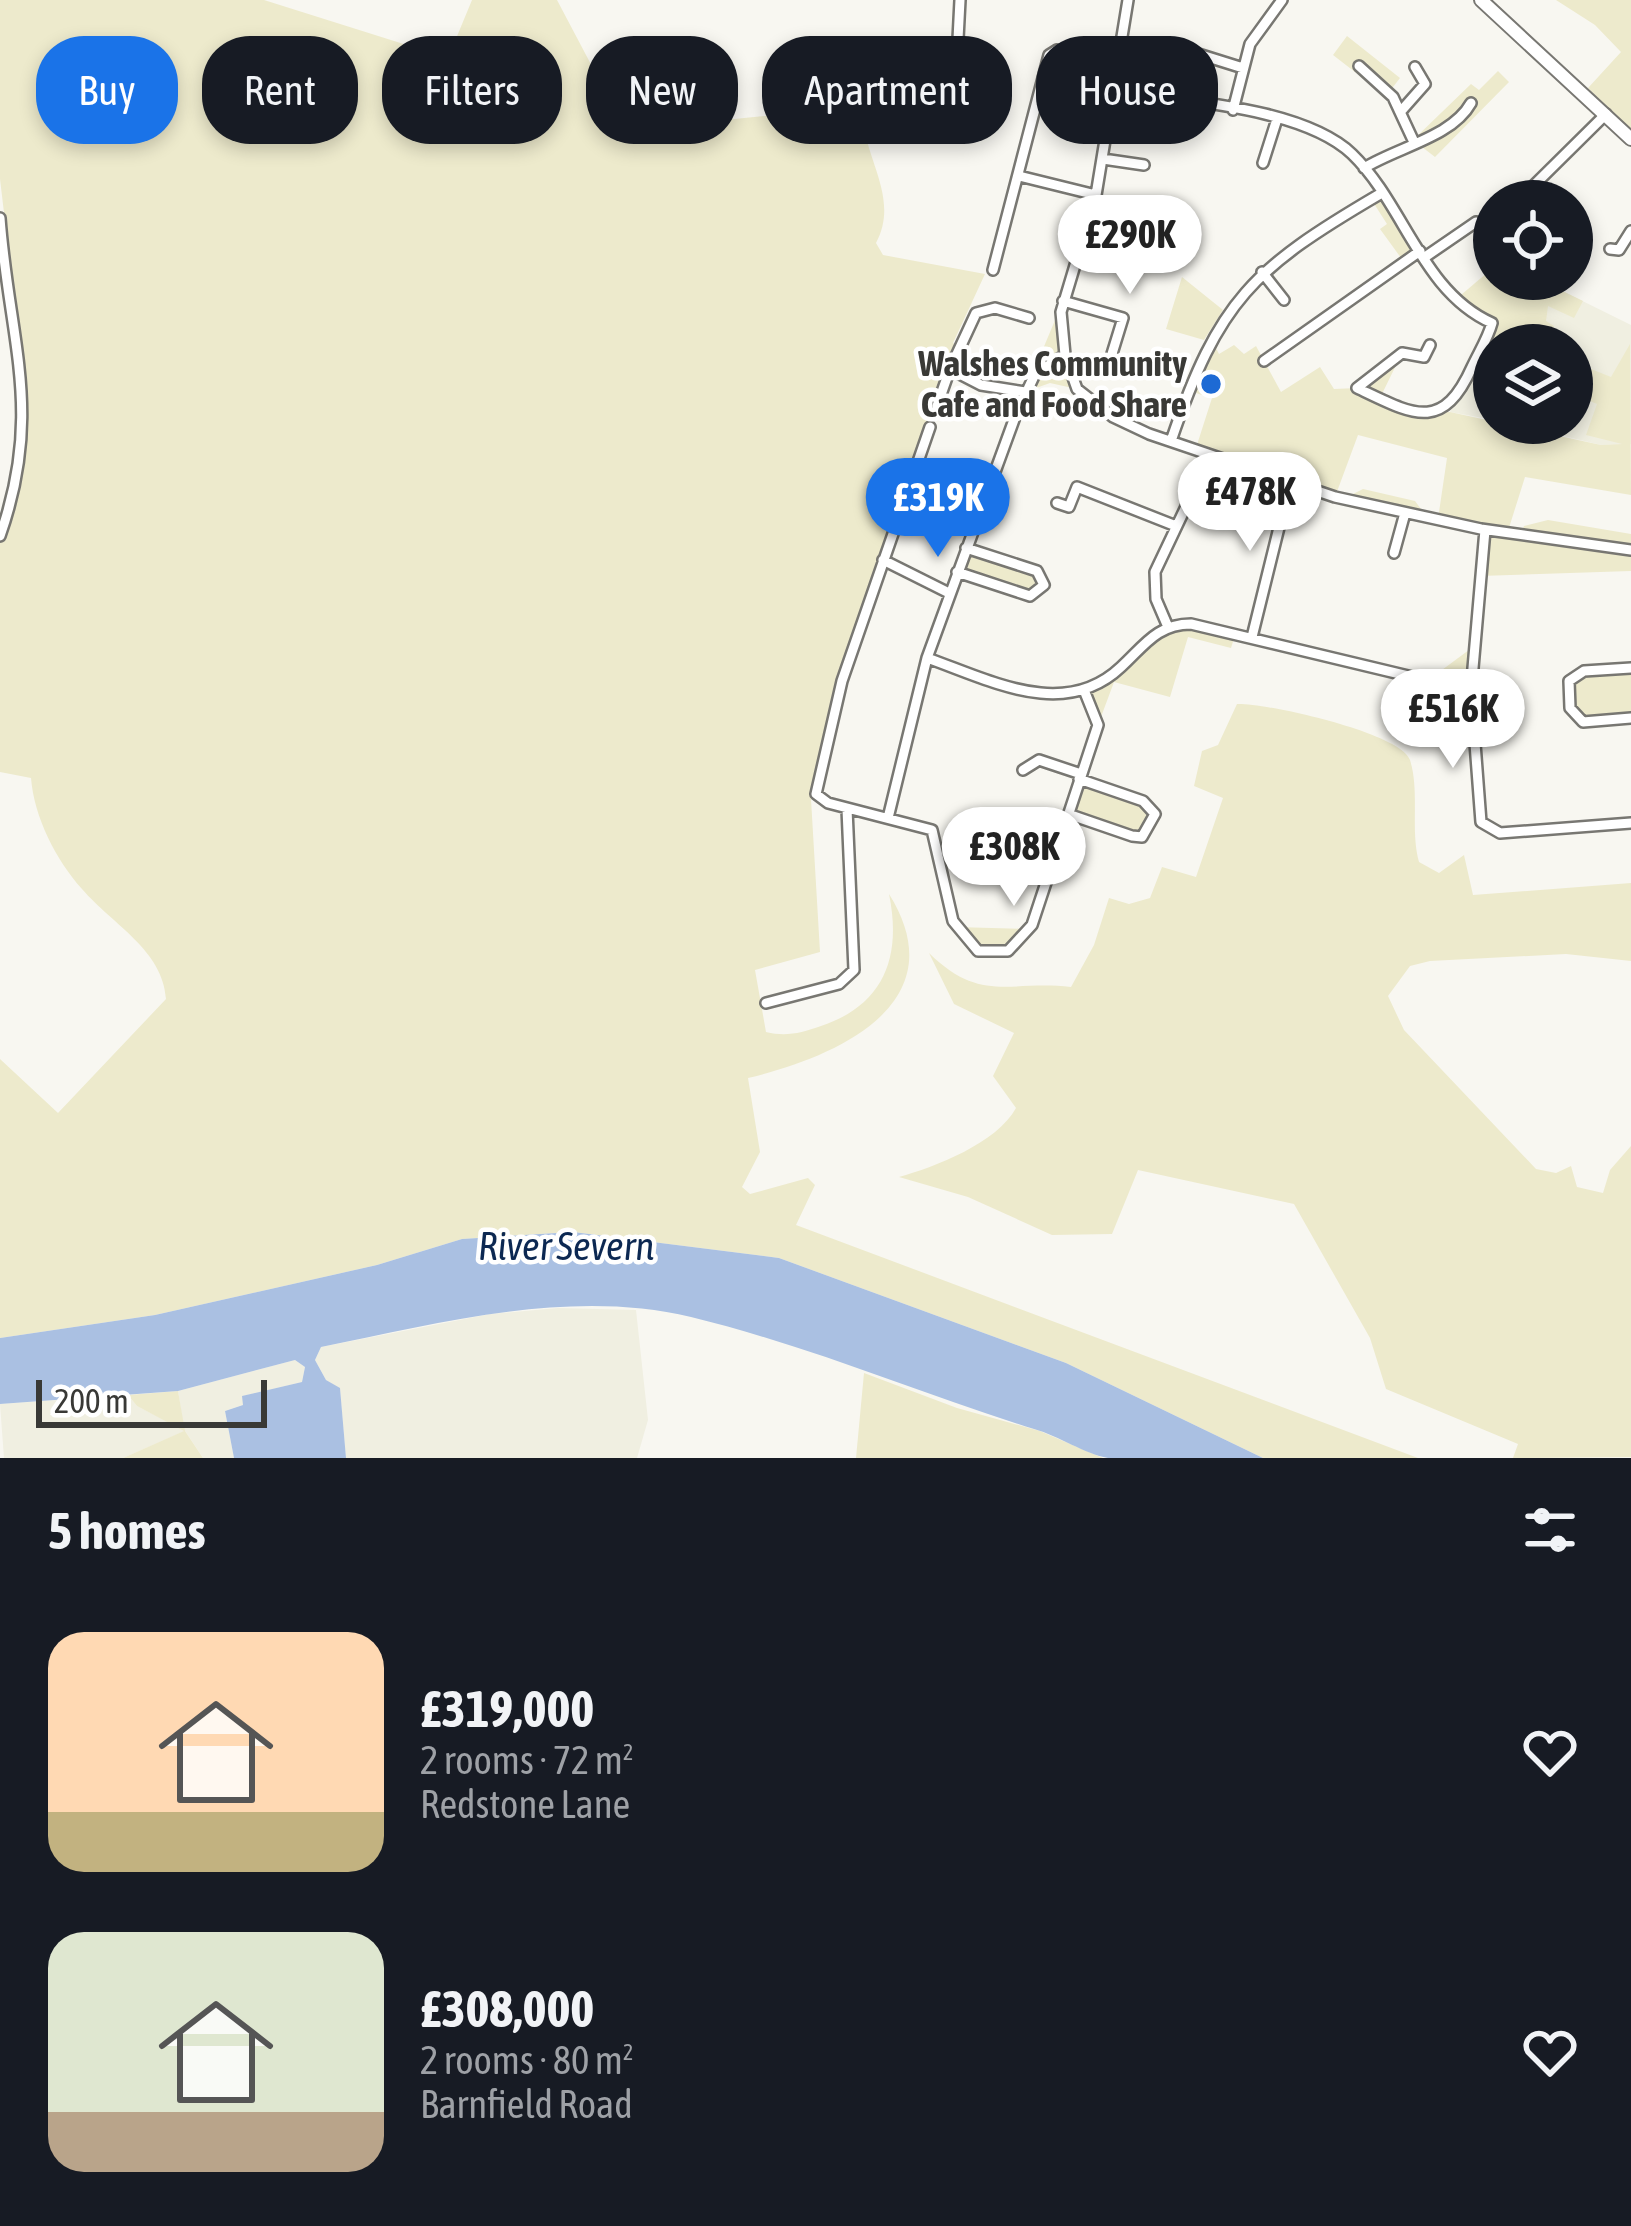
<!DOCTYPE html>
<meta charset="utf-8">
<style>
body{margin:0;font-family:"Asap Condensed",sans-serif;background:#20242c;color:#f1f3f6;height:100vh;display:flex;flex-direction:column;font-size:45px;white-space:nowrap}
*{box-sizing:border-box;margin:0}
p{font-size:39px;color:#9ea1a6}
.icon{flex:none;width:66px;height:66px;fill:none;stroke:currentColor;stroke-width:2;stroke-linecap:round;stroke-linejoin:round}
.map{position:relative;height:1458px;overflow:hidden}
.side{display:flex;flex-direction:column;background:#171b24;flex:1}
.side>*{flex:none}
.hud{position:absolute;left:36px;top:36px;width:1560px;height:108px;display:flex;gap:24px}
.buttons{position:absolute;left:1473px;top:180px;display:grid;gap:24px}
.buttons a{display:grid;place-items:center;width:120px;height:120px;border-radius:50%;background:#171b24;box-shadow:0 6px 18px #0003;font-size:60px}
.scale{position:absolute;left:36px;bottom:30px;width:231px;box-sizing:border-box;padding-left:12px;border:6px solid #393936;border-top:0;font-size:33px;line-height:42px;white-space:nowrap;color:#393936;-webkit-text-stroke:9px #fff;paint-order:stroke}
.price{position:absolute;translate:-50% -102px;padding:0 27px;border-radius:42px;background:#fff;color:#222;font-size:39px;line-height:78px;filter:drop-shadow(0 3px 6px #0008)}
.price::after{content:'';position:absolute;left:50%;top:72px;width:36px;height:27px;margin-left:-18px;background:inherit;clip-path:polygon(0 0,100% 0,50% 100%)}
.price.active{background:#1a73e8;color:#fff}
ul{padding:0;list-style:none}
li{display:flex;align-items:center;gap:36px;height:300px;padding:0 48px}
li span{display:grid;place-items:center;flex:none;width:336px;height:240px;border-radius:36px;color:#555}
li>.icon{margin-inline-start:auto}
span .icon{width:144px;height:144px;fill:#fffc;stroke-width:1}
li b{font-size:51px}
h2{display:flex;justify-content:space-between;align-items:center;height:144px;padding:0 48px;font-size:51px}
.chip{padding:0 42px;border-radius:48px;background:#171b24;box-shadow:0 6px 18px #0003;font-size:42px;line-height:108px}
.chip.active{background:#1a73e8;color:#fff}
.map>svg:first-child{display:block}
.built{fill:#f0efe1}
.green{fill:#edeacc}
.water{fill:#aac0e2}
.lines{fill:none;stroke-linecap:round;stroke-linejoin:round}
.minor-casing{stroke:#787772;stroke-width:14}
.major-casing{stroke:#787772;stroke-width:16}
.minor{stroke:#fff;stroke-width:9}
.major{stroke:#fff;stroke-width:12}
.poi-dot{fill:#1d6ad4;stroke:#fff;stroke-width:4.5}
.labels{text-anchor:middle;dominant-baseline:central;stroke-width:9;stroke-linejoin:round;paint-order:stroke}
.poi-label{font-size:36px;font-weight:bold;fill:#393936;stroke:#fff;text-anchor:end}
.water-label{font-size:39px;font-style:italic;fill:#0c2852;stroke:#fff}
</style>
<div class="map">
<svg width="1631" height="1458" viewBox="0 0 1631 1458">
<rect width="100%" height="100%" fill="#f8f7f1"/>
<path class="built" d="M1494 267V279H1538L1631 325V444L1601 445 1510 423H1572V345H1494V420L1450 412 1490 332Z
M558 1308 636 1310 648 1420 637 1458H346L340 1389 326 1380 315 1360 321 1347 490 1314Z
M295 1360 305 1367 302 1382 243 1396V1405L225 1411 234 1458H203L185 1431 123 1458H4L0 1404 128 1395 137 1406 184 1430 178 1391Z"/>
<path class="green" d="M0 0H264L448 58 472 0H557L595 72H644L705 122 783 114 863 120C867 162 899 200 876 243L883 255 985 274 953 343 958 346 857 635 811 799 820 952 755 970 766 1032C786 1037 801 1033 821 1026 884 1005 902 957 889 894 958 1004 836 1057 748 1078L760 1152 742 1187 750 1194 808 1178 815 1185 796 1225 1418 1458H1263L1066 1363 779 1258 573 1232 462 1239 377 1265 155 1315 0 1338V1059L58 1113 166 999C163 950 113 925 82 889 56 860 34 817 31 778L0 772V534L16 489 28 415 0 179Z
M1556 0H1631V131L1588 88 1621 52 1595 25Z
M1347 36 1400 78 1386 96 1333 55Z
M1498 71 1509 82 1435 157 1413 140 1471 84 1479 90Z
M1380 194 1420 251 1404 262 1380 229 1387 224 1371 199Z
M1494 267V279H1538L1583 301 1574 318 1548 306 1546 321 1554 326 1549 345 1494 346 1485 340 1491 323 1455 300Z
M1182 277 1223 310 1204 340 1166 329Z
M1063 301 1062 332 1077 389 1050 383 1025 392Z
M1213 342 1219 354 1234 345 1244 354 1256 346 1281 392 1320 367 1334 389 1357 388 1402 353 1380 398 1417 413 1450 412 1601 445 1622 444 1586 435 1597 404 1574 394 1586 367 1611 377 1630 344 1631 495 1525 477 1508 531 1521 533 1524 526 1548 520 1631 534V571L1480 576 1485 530 1438 519 1447 458 1358 435 1335 497 1195 451 1220 373 1211 370 1202 395 1193 392Z
M1363 489 1415 501 1427 517 1343 499Z
M973 555 1036 575 1041 586 1032 592 970 573 965 563Z
M1180 624 1236 632 1231 648 1188 637 1170 697 1114 682 1098 725 1084 690 1145 642Z
M1473 647 1471 729 1427 681Z
M1631 668V718L1583 722 1575 717 1569 681 1575 674Z
M1237 704C1267 703 1401 733 1410 760 1420 792 1410 830 1419 862L1439 873 1464 855 1473 895 1631 883V961L1566 954 1430 961 1410 966 1388 996 1404 1030 1536 1169 1556 1173 1571 1166 1577 1187 1603 1193 1610 1170 1631 1146V1457L1513 1458 1518 1444 1386 1389 1370 1338 1294 1204 1138 1170 1112 1234 1052 1235 968 1197 899 1177C935 1167 997 1143 1016 1108L993 1076 1014 1033 954 1004 929 953C981 1004 1009 980 1071 987L1094 945 1109 898 1129 904 1150 898 1162 867 1196 877 1223 798 1194 786 1202 751 1218 745Z
M1079 779 1143 801 1155 814 1142 837 1068 814Z
M956 927 1031 929 1017 946 988 953Z
M864 1373 957 1408 1040 1431 1103 1458H856Z
M178 1391 185 1431 203 1458H123L184 1431 137 1406 128 1395Z"/>
<path class="water" d="M859 37 869 44V88L864 93 855 86 851 58Z
M573 1232 779 1258 1066 1363 1263 1458C1214 1458 1156 1458 1108 1458 1085 1454 1059 1436 1034 1429 919 1393 810 1346 691 1317 570 1288 439 1323 321 1347L315 1360 326 1380 340 1388 346 1458H234L225 1411 243 1405 242 1396 302 1382 305 1367 295 1360 178 1391 0 1404V1338L155 1315 377 1265 462 1239Z"/>
<g class="lines">
<defs>
<path id="minor" d="M1128 0 1096 195 1061 312 1065 355 1077 389 1113 417 1149 434 1335 497 1481 529 1631 550
M1195 53 1243 68
M1359 66 1393 97 1413 140
M1114 90C1181 101 1303 107 1352 154 1404 204 1422 292 1492 323 1488 338 1479 352 1472 367 1442 434 1412 414 1357 388L1402 353 1424 357 1430 345
M955 98 960 0
M1233 110 1250 44 1282 0
M1402 110 1425 84 1415 67
M1103 159 1144 165
M1263 163 1277 119
M1364 168C1398 147 1452 137 1471 103
M1019 176 1096 195
M1518 201 1606 114
M0 218C9 341 44 411 0 536
M1491 228 1494 225
M1610 249 1619 250 1631 231
M1425 257 1476 222
M993 270 1049 55 1057 50
M1262 272 1284 300
M1063 301 1123 318 1111 357 1132 370
M1264 361 1420 251
M1025 392 981 385 950 369 976 313 995 308 1029 318
M937 406 950 369
M930 427 842 681 816 794 828 803 932 830 953 921 978 951H1008L1032 925 1098 725 1084 690
M1171 441C1219 300 1252 269 1380 194
M1057 503 1069 507 1077 487 1176 526
M1485 530 1471 691 1481 822 1500 833 1631 823
M1394 553 1405 513
M883 560 949 593
M957 572 1030 596 1044 585 1037 571 966 548
M1168 627 1156 599 1155 572 1210 456
M1252 637 1290 483
M927 658C990 680 1064 721 1121 667 1144 646 1157 624 1191 624L1471 691
M1631 668 1584 671 1569 681 1570 708 1583 722 1631 718
M1023 770 1039 760 1081 774
M1068 814 1132 836 1142 837 1155 814 1143 801 1079 779
M888 818 927 658 1015 417 1035 374 1065 355
M766 1003 839 984 854 970 847 809"/>
<path id="major" d="M1481 0 1631 139"/>
</defs>
<use href="#minor" class="minor-casing"/>
<use href="#major" class="major-casing"/>
<use href="#minor" class="minor"/>
<use href="#major" class="major"/>
</g>
<circle class="poi-dot" cx="1211" cy="384" r="12"/>
<g class="labels">
<g class="poi-label">
<text x="1187" y="363">Walshes Community<tspan x="1187" dy="41">Cafe and Food Share</tspan></text>
</g>
<g class="water-label">
<text x="566" y="1246">River Severn</text>
</g>
</g>
</svg>
<div class="buttons">
<a><svg class="icon" aria-label="locate" viewBox="0 0 24 24"><circle cx="12" cy="12" r="6"/><path d="M12 2v4M12 18v4M2 12h4M18 12h4"/></svg></a>
<a><svg class="icon" aria-label="layers" viewBox="0 0 24 24"><path d="M12 4l9 5-9 5-9-5zM3 14l9 5 9-5"/></svg></a>
</div>
<div class="scale">200 m</div>
<b class="price" style="left:1130px;top:297px">£290K</b>
<b class="price" style="left:1250px;top:554px">£478K</b>
<b class="price active" style="left:938px;top:560px">£319K</b>
<b class="price" style="left:1453px;top:771px">£516K</b>
<b class="price" style="left:1014px;top:909px">£308K</b>
<div class="hud">
<a class="chip active">Buy</a>
<a class="chip">Rent</a>
<a class="chip">Filters</a>
<a class="chip">New</a>
<a class="chip">Apartment</a>
<a class="chip">House</a>
</div>
</div>
<section class="side">
<h2>5 homes<svg class="icon" aria-label="filters" viewBox="0 0 24 24"><path d="M4 7h16M4 17h16"/><circle cx="9" cy="7" r="2"/><circle cx="15" cy="17" r="2"/></svg></h2>
<ul>
<li><span style="background:linear-gradient(#ffd9b3 75%,#c2b280 0)"><svg class="icon" aria-label="home" viewBox="0 0 24 24"><path d="M3 11l9-7 9 7M6 9v11h12V9"/></svg></span><div><b>£319,000</b><p>2 rooms · 72 m²</p><p>Redstone Lane</p></div><svg class="icon" aria-label="heart" viewBox="0 0 24 24"><path d="M12 20l-8-8c-3-5 5-10 8-4 3-6 11-1 8 4z"/></svg></li>
<li><span style="background:linear-gradient(#dfe7d0 75%,#b9a48a 0)"><svg class="icon" aria-label="home" viewBox="0 0 24 24"><path d="M3 11l9-7 9 7M6 9v11h12V9"/></svg></span><div><b>£308,000</b><p>2 rooms · 80 m²</p><p>Barnfield Road</p></div><svg class="icon" aria-label="heart" viewBox="0 0 24 24"><path d="M12 20l-8-8c-3-5 5-10 8-4 3-6 11-1 8 4z"/></svg></li>
</ul>
</section>
